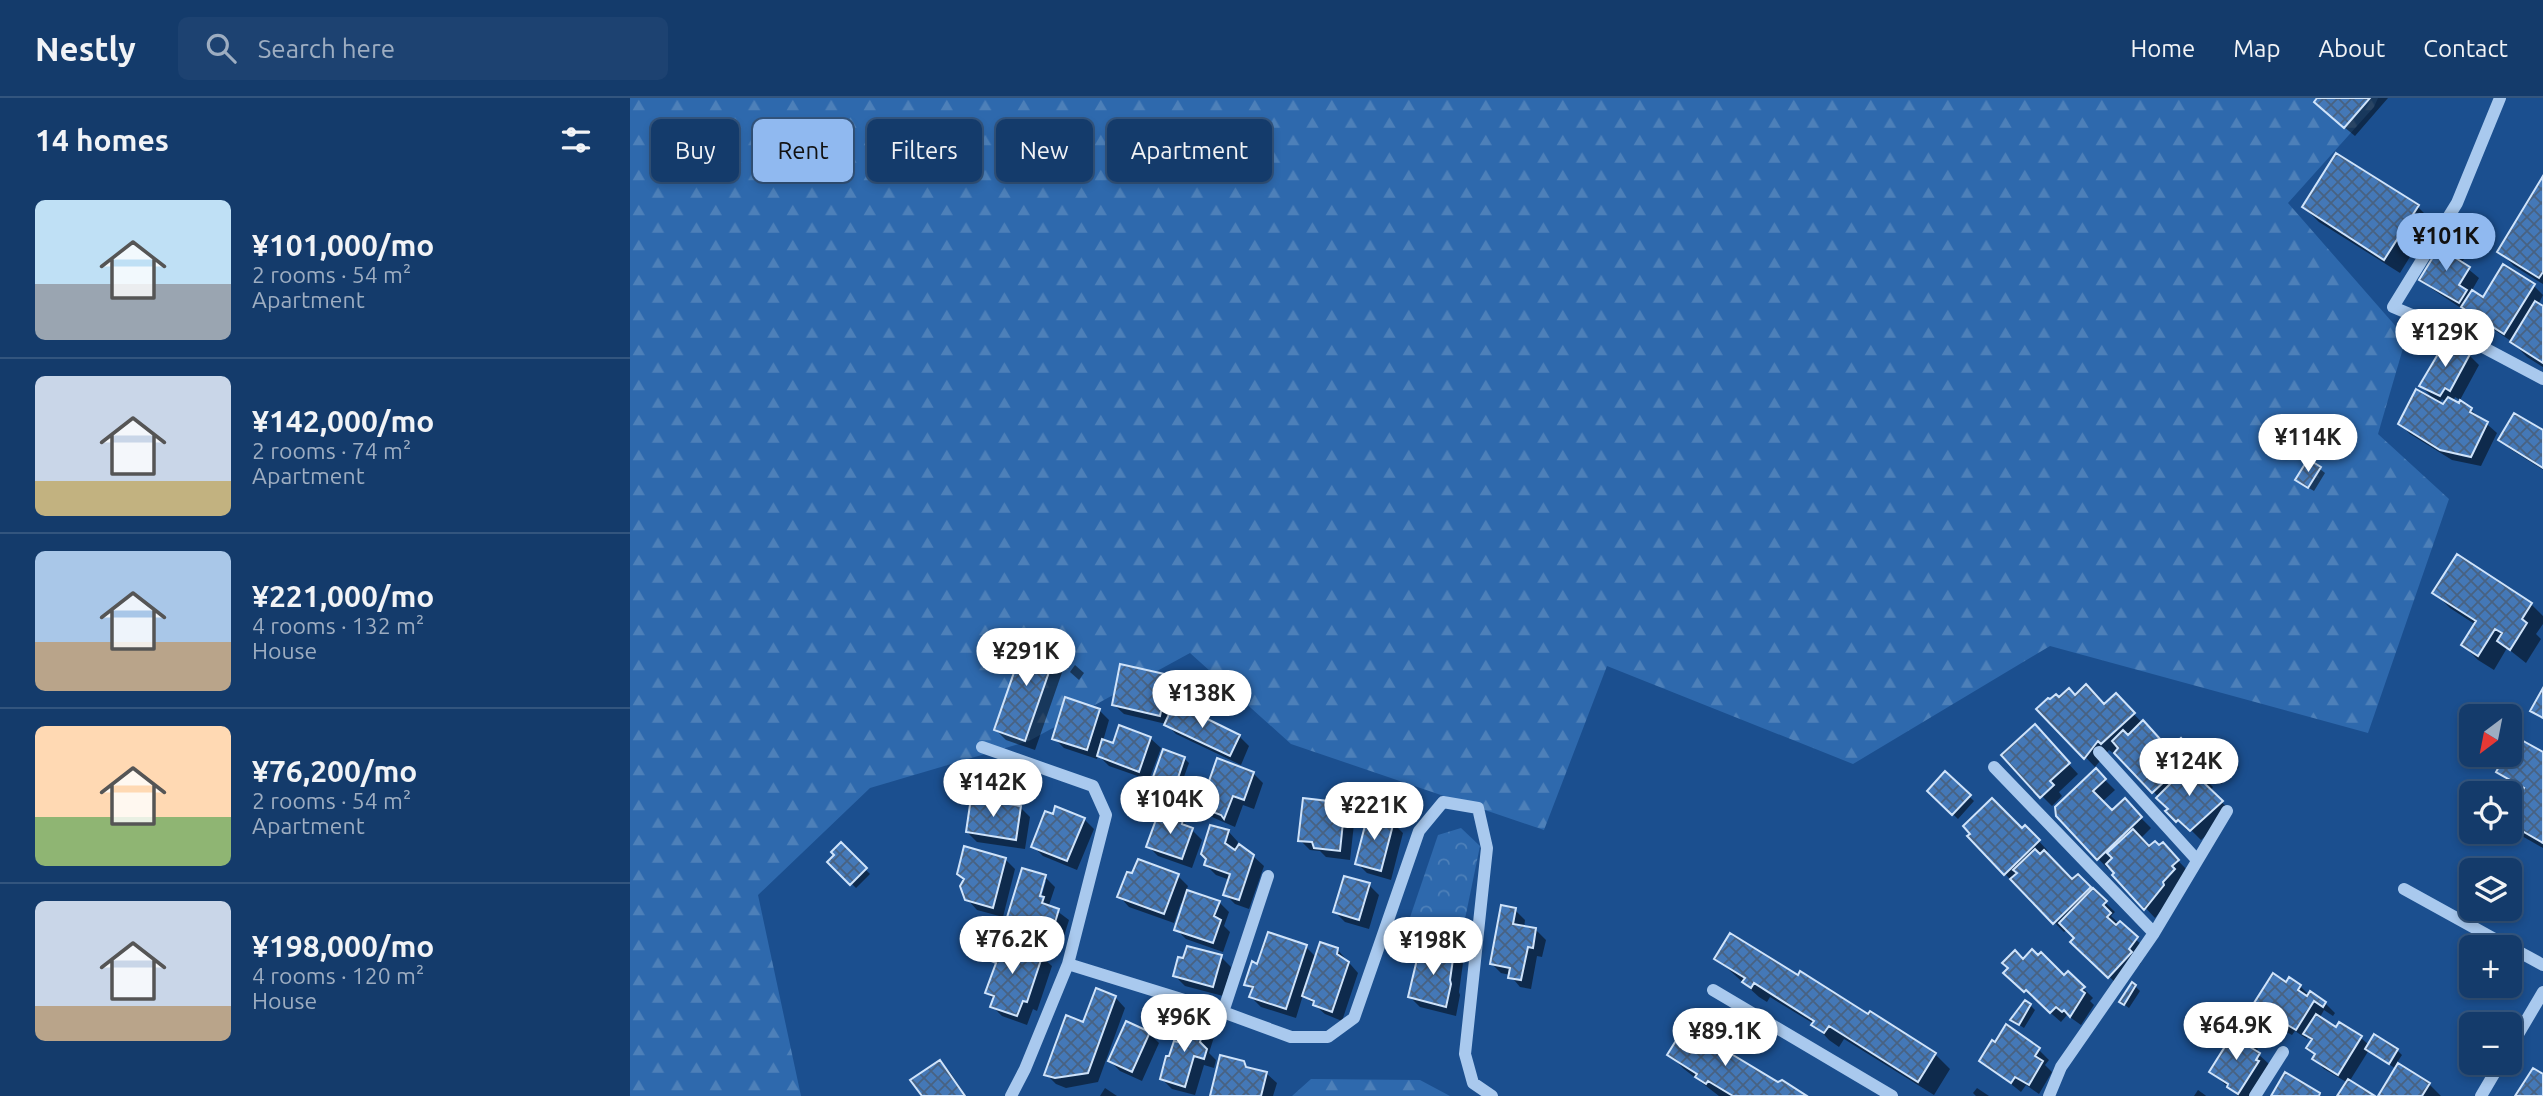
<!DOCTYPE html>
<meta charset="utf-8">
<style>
body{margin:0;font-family:Ubuntu,sans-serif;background:#1d4271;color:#f1f3f6;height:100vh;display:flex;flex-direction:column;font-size:26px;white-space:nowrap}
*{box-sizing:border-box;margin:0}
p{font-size:23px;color:#9dadc1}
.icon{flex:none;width:38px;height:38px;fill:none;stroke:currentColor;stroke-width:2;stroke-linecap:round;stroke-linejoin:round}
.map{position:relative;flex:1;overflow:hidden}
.details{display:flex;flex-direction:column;background:#143b6b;width:630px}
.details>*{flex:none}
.top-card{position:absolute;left:21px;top:21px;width:665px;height:63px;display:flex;gap:14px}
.needle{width:46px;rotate:212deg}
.controls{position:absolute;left:1829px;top:606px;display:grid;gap:14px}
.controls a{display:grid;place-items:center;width:63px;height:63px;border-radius:10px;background:#143b6b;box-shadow:0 4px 10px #0003,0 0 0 2px #33557e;font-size:35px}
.price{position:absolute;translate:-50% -60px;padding:0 16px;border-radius:24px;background:#fff;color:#222;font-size:23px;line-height:46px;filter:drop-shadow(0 2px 4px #0008)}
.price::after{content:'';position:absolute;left:50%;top:42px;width:21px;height:16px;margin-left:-10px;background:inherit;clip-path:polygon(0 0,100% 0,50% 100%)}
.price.on{background:#90b9f0;color:#111}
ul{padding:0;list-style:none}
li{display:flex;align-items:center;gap:21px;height:175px;padding:0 35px}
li+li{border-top:2px solid #33557e}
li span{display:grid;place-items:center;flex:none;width:196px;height:140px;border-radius:10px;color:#555}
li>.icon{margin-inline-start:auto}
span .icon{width:84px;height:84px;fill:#fffc;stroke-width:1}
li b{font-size:30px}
h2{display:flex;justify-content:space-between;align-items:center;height:84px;padding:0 35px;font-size:30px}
.chip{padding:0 24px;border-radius:10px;background:#143b6b;box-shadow:0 4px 10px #0003,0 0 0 2px #33557e;font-size:24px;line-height:63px}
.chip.on{background:#90b9f0;color:#111}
header{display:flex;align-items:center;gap:42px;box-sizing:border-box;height:98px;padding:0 35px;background:#143b6b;border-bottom:2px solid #33557e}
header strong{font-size:33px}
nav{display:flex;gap:38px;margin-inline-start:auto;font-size:24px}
.search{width:490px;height:63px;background:#1d4271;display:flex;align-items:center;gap:18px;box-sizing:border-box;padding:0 24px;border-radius:10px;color:#9dadc1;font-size:26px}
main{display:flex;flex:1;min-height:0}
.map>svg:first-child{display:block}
.forest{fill:url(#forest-firs)}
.park{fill:url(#park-crowns)}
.shadow{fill:#0007;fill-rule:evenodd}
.building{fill:url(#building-cross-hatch);stroke:#cfe3fa;stroke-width:2}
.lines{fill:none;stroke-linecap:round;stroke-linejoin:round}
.minor{stroke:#a9c9ee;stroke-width:12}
</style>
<header>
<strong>Nestly</strong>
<div class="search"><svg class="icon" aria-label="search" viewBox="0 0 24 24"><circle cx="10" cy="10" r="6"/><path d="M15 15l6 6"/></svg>Search here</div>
<nav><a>Home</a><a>Map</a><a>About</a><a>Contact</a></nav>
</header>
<main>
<section class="details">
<h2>14 homes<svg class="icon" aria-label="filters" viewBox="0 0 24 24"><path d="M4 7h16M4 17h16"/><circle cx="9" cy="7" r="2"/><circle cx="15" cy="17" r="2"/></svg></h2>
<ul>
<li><span style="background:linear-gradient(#bfe0f5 60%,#9aa5b1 0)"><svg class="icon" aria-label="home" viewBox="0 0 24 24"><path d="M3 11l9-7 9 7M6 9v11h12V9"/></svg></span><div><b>¥101,000/mo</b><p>2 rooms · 54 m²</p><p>Apartment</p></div></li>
<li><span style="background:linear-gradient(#c9d6e8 75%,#c2b280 0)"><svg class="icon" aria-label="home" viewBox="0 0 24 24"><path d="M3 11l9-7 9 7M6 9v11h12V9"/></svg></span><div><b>¥142,000/mo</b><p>2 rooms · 74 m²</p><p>Apartment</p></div></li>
<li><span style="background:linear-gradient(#a9c7e8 65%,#b9a48a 0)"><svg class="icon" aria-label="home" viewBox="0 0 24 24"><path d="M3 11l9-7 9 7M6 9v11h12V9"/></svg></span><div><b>¥221,000/mo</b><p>4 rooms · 132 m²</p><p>House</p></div></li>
<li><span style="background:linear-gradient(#ffd9b3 65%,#8fb573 0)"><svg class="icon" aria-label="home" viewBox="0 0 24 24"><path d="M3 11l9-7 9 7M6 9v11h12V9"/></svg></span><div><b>¥76,200/mo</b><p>2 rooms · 54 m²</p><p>Apartment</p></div></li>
<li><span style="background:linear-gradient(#c9d6e8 75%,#b9a48a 0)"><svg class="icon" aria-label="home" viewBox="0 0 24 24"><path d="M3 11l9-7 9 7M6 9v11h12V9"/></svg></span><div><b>¥198,000/mo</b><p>4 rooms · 120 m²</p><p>House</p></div></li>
</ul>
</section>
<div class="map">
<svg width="1913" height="998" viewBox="0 0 1913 998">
<defs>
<pattern id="forest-firs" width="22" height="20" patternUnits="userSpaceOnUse" patternTransform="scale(1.75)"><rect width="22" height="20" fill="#2e69ad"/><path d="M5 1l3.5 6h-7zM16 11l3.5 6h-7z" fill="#4d80b9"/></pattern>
<pattern id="park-crowns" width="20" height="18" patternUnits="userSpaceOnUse" patternTransform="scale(1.75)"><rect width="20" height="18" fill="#2e69ad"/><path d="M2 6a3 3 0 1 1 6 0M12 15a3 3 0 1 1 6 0" fill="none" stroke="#4d80b9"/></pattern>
<pattern id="building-cross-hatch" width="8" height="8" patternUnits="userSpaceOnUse" patternTransform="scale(1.75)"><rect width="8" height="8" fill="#4478b7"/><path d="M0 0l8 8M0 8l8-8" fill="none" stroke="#486282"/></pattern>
</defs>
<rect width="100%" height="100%" fill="#1b4f8f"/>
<path class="forest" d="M0 0H1748L1744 9 1658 105 1776 240 1748 336 1819 401 1738 635 1420 548 1223 666 977 568 914 732 661 646 560 555 399 643 240 690 128 797 171 998H0Z
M681 981 790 982 820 998H662Z"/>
<path class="park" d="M831 730 850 748 829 850 774 837 808 737Z"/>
<path class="shadow" d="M1689 0H1758L1725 38 1696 14Z
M1913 82V186L1884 168 1869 153Z
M1787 108 1802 123 1770 175 1689 124 1674 109Z
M1825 150 1835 160 1831 165 1849 180 1841 194 1853 201 1874 169 1904 188 1913 197 1908 207 1913 210V269L1897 259 1881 243 1802 191 1792 182Z
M1839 257 1849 267 1830 302 1825 299 1823 304 1841 312 1867 335 1851 368 1822 362 1780 336 1770 326 1806 303 1791 288ZM1812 301 1816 304 1813 308 1809 306Z
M1913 335V372L1880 351 1870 341Z
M1690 371 1695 375 1684 393 1672 386Z
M1805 495 1901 506 1913 518V526L1906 536 1911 541 1896 565 1877 550 1864 572 1848 562 1833 547 1846 527 1820 510Z
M427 550 437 560 405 652 376 642 366 632Z
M445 567 454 575 449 582 440 574Z
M538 578 548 588 542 615 609 638 619 648 611 667 546 636 536 626 494 616 483 606Z
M1486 598 1540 653 1551 642 1569 661 1588 657 1593 652 1609 669 1591 686 1573 667 1567 673 1583 689 1580 693 1602 714 1571 742 1559 730 1557 732 1538 713 1540 711 1485 653 1483 655 1479 652 1465 669 1409 611 1429 602 1446 599 1475 608Z
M469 612 479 622 473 643 484 647 520 640 531 650 519 682 479 668 468 657 467 661 434 650 424 640Z
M1414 639 1448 676 1429 694 1432 698 1422 708 1412 698Z
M1887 641 1913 656V750L1892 738 1880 725V719L1894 695 1884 689 1869 674Z
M554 660 559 665 548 695 559 699 564 704 563 707 536 698 532 694Z
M1466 673 1485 692 1472 704 1482 714 1494 703 1521 730 1510 741 1520 750H1529L1533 747 1558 773 1543 798 1525 820 1485 777 1487 775 1480 768 1478 771 1428 718Z
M623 675 633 685 624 711 613 707 605 729 582 719 572 708Z
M1316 676 1344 703 1328 721 1299 693Z
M715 707 725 717 720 762 696 759 690 753 680 752 670 742Z
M390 709 400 719 395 751 347 744 337 734Z
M454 721 464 731 447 772 413 758 403 748Z
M553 723 572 742 562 770 528 758 518 748Z
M763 725 773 735 761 782 737 775 727 765Z
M598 733 608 744 605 755 623 758 634 768 619 811 605 806 595 796 600 782 586 777 576 767Z
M1392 733 1405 739 1418 753 1415 756 1442 784 1448 778 1485 814 1481 818 1516 851 1508 863 1511 865 1489 888 1443 844 1447 840 1438 831 1434 834 1375 776Z
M211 747 240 776 226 790 200 764 206 757Z
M375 761 385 771 373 819 347 812 337 801 335 783 329 776Z
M503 778H548L558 788 556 793 589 804 599 814 594 828 600 834 593 854 556 841 546 831 554 806 551 805 544 825 499 809 489 798Z
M415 779 425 789 419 807 439 822 429 854 410 848 408 856 422 868 407 913 403 911 397 927 372 918 362 908 364 902 357 895 367 867 363 863 382 847 373 838ZM412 783H416L409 807 406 806Z
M739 787 749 797 739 831 715 824 705 814Z
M885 812 895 822 894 830 906 832 916 842 912 859 907 858 901 891 890 889 880 877 871 875 861 865Z
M676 849 686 859 707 851 728 875 712 923 695 916 673 897 666 920 631 909 621 899 623 893 616 886 628 869Z
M823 855 833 865 829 894 830 897 826 918 790 909 780 899 794 862Z
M591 859 601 869 593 898 555 888 545 878Z
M1086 860 1168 879 1305 956 1320 971 1304 997 1214 941 1209 949 1199 942 1184 926 1140 899 1137 904 1129 899Z
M1393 863 1434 879 1438 875 1463 900 1460 903 1464 907 1451 927 1437 917 1431 924 1375 875Z
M1656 886 1670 888 1679 897 1695 905 1705 915 1703 918 1694 912 1689 921 1707 932 1731 940 1739 947 1767 952 1772 957 1766 966 1799 986 1811 998H1750L1766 971 1739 952 1719 984 1741 998H1709L1718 985 1694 971 1684 961 1686 958 1679 950 1683 943 1678 938 1677 941 1665 933 1662 937 1653 932 1650 938 1630 925 1620 915Z
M1505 888 1510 893 1499 910 1491 904Z
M485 899 495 910 468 984 436 990 426 986 416 976 454 926Z
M1400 907 1405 912 1394 930 1382 922Z
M574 929 584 939 579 955 586 962 584 970 574 967 565 997 542 991 532 981 549 946Z
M519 935 529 945 512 983 490 973 480 963Z
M1618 941 1628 951 1626 954 1639 966 1623 998H1608L1581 974Z
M1409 952 1419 962 1415 967 1422 974 1409 996 1396 987 1391 994 1351 962Z
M1039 956 1148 986 1174 998H1089L1054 971Z
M310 964 320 974 336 998H294Z
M613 965 620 971 636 975 647 985 643 998H582Z
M475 990 487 998H470Z
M1347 990 1359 998H1346L1343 995Z
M1568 992 1575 997 1576 998H1564Z"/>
<path class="building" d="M1687 0H1740L1714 30 1684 4Z
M1706 55 1789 107 1754 162 1672 109Z
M1913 78V174L1909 180 1867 154Z
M1814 141 1826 149 1821 157 1840 169 1829 187 1837 192 1829 205 1789 182Z
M1873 166 1905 186 1874 236 1831 209 1842 192 1853 199Z
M1905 203 1913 208V265L1880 244Z
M1817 241 1840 256 1820 293 1815 290 1810 298 1789 288Z
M1786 291 1813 306 1818 299 1829 305 1830 302 1842 310 1840 314 1858 324 1841 359 1810 352 1768 326Z
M1884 315 1913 332V370L1868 342Z
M1678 361 1691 369 1678 390 1665 382Z
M1827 456 1902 505 1892 521 1897 525 1880 552 1867 543 1872 535 1865 531 1848 558 1831 547 1846 523 1802 495Z
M397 537 428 548 395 643 364 632Z
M490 566 539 577 530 618 482 607Z
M1456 586 1474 606 1486 595 1505 615 1471 646 1468 643 1454 661 1406 611 1418 600 1420 601 1426 596 1429 599 1439 590 1445 597Z
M1913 590V620L1900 613Z
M435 599 470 611 457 652 422 641Z
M551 608 610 637 600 658 534 627 540 614Z
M1513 622 1539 651 1551 640 1565 655 1522 695 1484 655 1488 650 1482 643 1493 632 1498 637Z
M1405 626 1440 665 1420 683 1424 687 1410 700 1371 657Z
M489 627 521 639 509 674 467 658 472 641 483 645Z
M1886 639 1913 654V745L1880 726V716L1894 690 1866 674 1876 656H1880V651Z
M1581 647 1588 654 1594 650 1606 663 1586 683 1566 662Z
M533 651 555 659 544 692 560 698 558 704 529 694 533 690 522 682Z
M587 660 624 674 614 702 603 698 594 721 591 717 570 709Z
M1561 665 1575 678 1571 682 1593 703 1560 733 1548 722 1546 724 1535 713 1538 711 1526 700Z
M1466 670 1476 681 1463 693 1482 712 1495 700 1512 719 1467 762 1426 718 1425 709Z
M1315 673 1341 697 1322 717 1297 693Z
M341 700 391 708 386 742 336 734Z
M673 700 715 705 710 753 684 750 682 744 668 743Z
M1362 700 1392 730 1395 727 1410 742 1374 777 1337 738 1340 736 1333 728Z
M425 708 455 720 437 763 401 749 415 713 423 716Z
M534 714 553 721 552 726 563 730 552 761 516 749 527 719 532 720Z
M738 716 764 723 751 773 725 766Z
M580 727 599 732 595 745 605 752 609 746 624 757 609 802 593 797 600 776 574 767 576 761 571 756Z
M1503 731 1519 748 1525 743 1529 747 1533 744 1549 762 1542 768 1545 771 1533 784 1534 787 1514 812 1482 777 1484 775 1476 766 1482 760 1477 755Z
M211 744 237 770 220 787 197 764 204 757 201 754Z
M334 748 376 760 363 810 335 802 330 788 334 781 327 776Z
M1405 751 1410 756 1414 752 1442 781 1448 776 1461 789 1423 826 1380 781 1387 775 1383 772Z
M508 761 549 776 534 816 487 799 497 774 502 775Z
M392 770 416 777 410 798 414 799 412 805 429 811 419 845 400 839 398 847 371 839Z
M714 778 740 785 729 822 703 814Z
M1463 790 1477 803 1473 807 1481 815 1477 819 1486 827 1490 823 1508 839 1499 851 1502 854 1478 880 1440 844 1444 840 1429 825Z
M557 792 590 803 584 818 591 822 583 845 544 832Z
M871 807 886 810 883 826 906 830 903 850 898 849 891 882 878 880 880 870 860 866Z
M638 834 677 847 656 911 619 899 623 889 614 887 622 863 627 866Z
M1100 835 1168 877 1170 873 1238 916 1240 913 1306 955 1288 984 1199 928 1194 935 1181 927 1184 923 1124 885 1121 890 1112 884 1115 880 1084 861Z
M368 841 413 856 397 904 393 903 387 918 360 909 364 898 355 895 366 865 361 863Z
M690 844 708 850 707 856 719 864 702 914 683 907 684 903 672 898Z
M557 848 592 857 583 889 543 878 548 859 553 860Z
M798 850 824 854 820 882 821 886 816 909 778 899 788 857 793 860Z
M1402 851 1408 857 1411 854 1434 877 1438 873 1455 889 1451 892 1455 895 1440 919 1434 912 1432 914 1426 909 1420 915 1396 892 1394 894 1373 875 1378 870 1372 865 1385 852 1393 861Z
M1643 875 1656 884 1659 879 1671 887 1668 892 1677 898 1680 893 1696 904 1693 909 1684 903 1666 932 1654 925 1652 929 1643 923 1639 929 1617 916Z
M1502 884 1506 887 1494 907 1489 904Z
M466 890 486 898 458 975 425 980 414 977 436 917 453 924Z
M1395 902 1401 906 1389 927 1380 922Z
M1686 916 1706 929 1709 924 1732 938 1708 977 1682 961 1685 956 1676 950 1682 941 1673 936Z
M555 921 575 928 570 944 577 951 574 961 564 958 555 989 530 981 536 958H539L544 943 548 944Z
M496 923 520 934 502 974 478 963Z
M1376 926 1410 950 1405 958 1413 963 1399 987 1385 979 1381 985 1349 963 1362 942 1365 944Z
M1055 928 1148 984 1152 982 1177 998H1103L1078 983 1076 986 1065 979 1067 976 1037 957Z
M1606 931 1619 940 1615 946 1630 955 1626 962 1629 963 1608 996 1597 989 1598 986 1579 974Z
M1744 936 1768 951 1759 966 1735 951Z
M590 957 614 963 616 969 637 974 631 998H580Z
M310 962 335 998H292L280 982Z
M1768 965 1800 985 1792 998H1748Z
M1903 970 1913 976V998H1885Z
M1655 974 1690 995 1689 998H1641Z
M1718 981 1745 998H1707Z"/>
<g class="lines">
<path class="minor" d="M1870 0 1827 105 1763 209 1832 238 1913 281
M352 649 463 688 476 717 438 866 395 971 381 998
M1469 654 1567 762
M1364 669 1524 835
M1774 791 1879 849
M1880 849 1913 867
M438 866 593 914 661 939H698L724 920 789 733 813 704 848 710 857 750 835 956 843 985 862 998
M1083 892 1262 998
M593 914 638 778
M1880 950 1913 894
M1419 998 1431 969 1524 835 1597 713
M1625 998 1653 954
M1851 998 1871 964"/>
</g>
</svg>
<div class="controls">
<a><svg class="needle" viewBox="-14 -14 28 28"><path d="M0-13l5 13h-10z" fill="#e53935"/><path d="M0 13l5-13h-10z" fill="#9dadc1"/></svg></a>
<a><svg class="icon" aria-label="locate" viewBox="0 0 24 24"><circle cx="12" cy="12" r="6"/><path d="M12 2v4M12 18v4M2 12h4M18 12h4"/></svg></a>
<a><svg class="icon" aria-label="layers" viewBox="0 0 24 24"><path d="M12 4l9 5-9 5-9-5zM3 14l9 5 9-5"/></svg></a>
<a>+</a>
<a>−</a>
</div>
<b class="price on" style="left:1816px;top:175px">¥101K</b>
<b class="price" style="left:1815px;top:271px">¥129K</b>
<b class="price" style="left:1678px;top:376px">¥114K</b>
<b class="price" style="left:396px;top:590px">¥291K</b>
<b class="price" style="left:572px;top:632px">¥138K</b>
<b class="price" style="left:1559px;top:700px">¥124K</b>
<b class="price" style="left:363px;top:721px">¥142K</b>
<b class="price" style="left:540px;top:738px">¥104K</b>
<b class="price" style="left:744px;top:744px">¥221K</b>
<b class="price" style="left:382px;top:878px">¥76.2K</b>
<b class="price" style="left:803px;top:879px">¥198K</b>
<b class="price" style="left:554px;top:956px">¥96K</b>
<b class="price" style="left:1606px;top:964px">¥64.9K</b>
<b class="price" style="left:1095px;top:970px">¥89.1K</b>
<div class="top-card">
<a class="chip">Buy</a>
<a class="chip on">Rent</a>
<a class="chip">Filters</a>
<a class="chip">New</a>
<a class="chip">Apartment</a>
</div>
</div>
</main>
